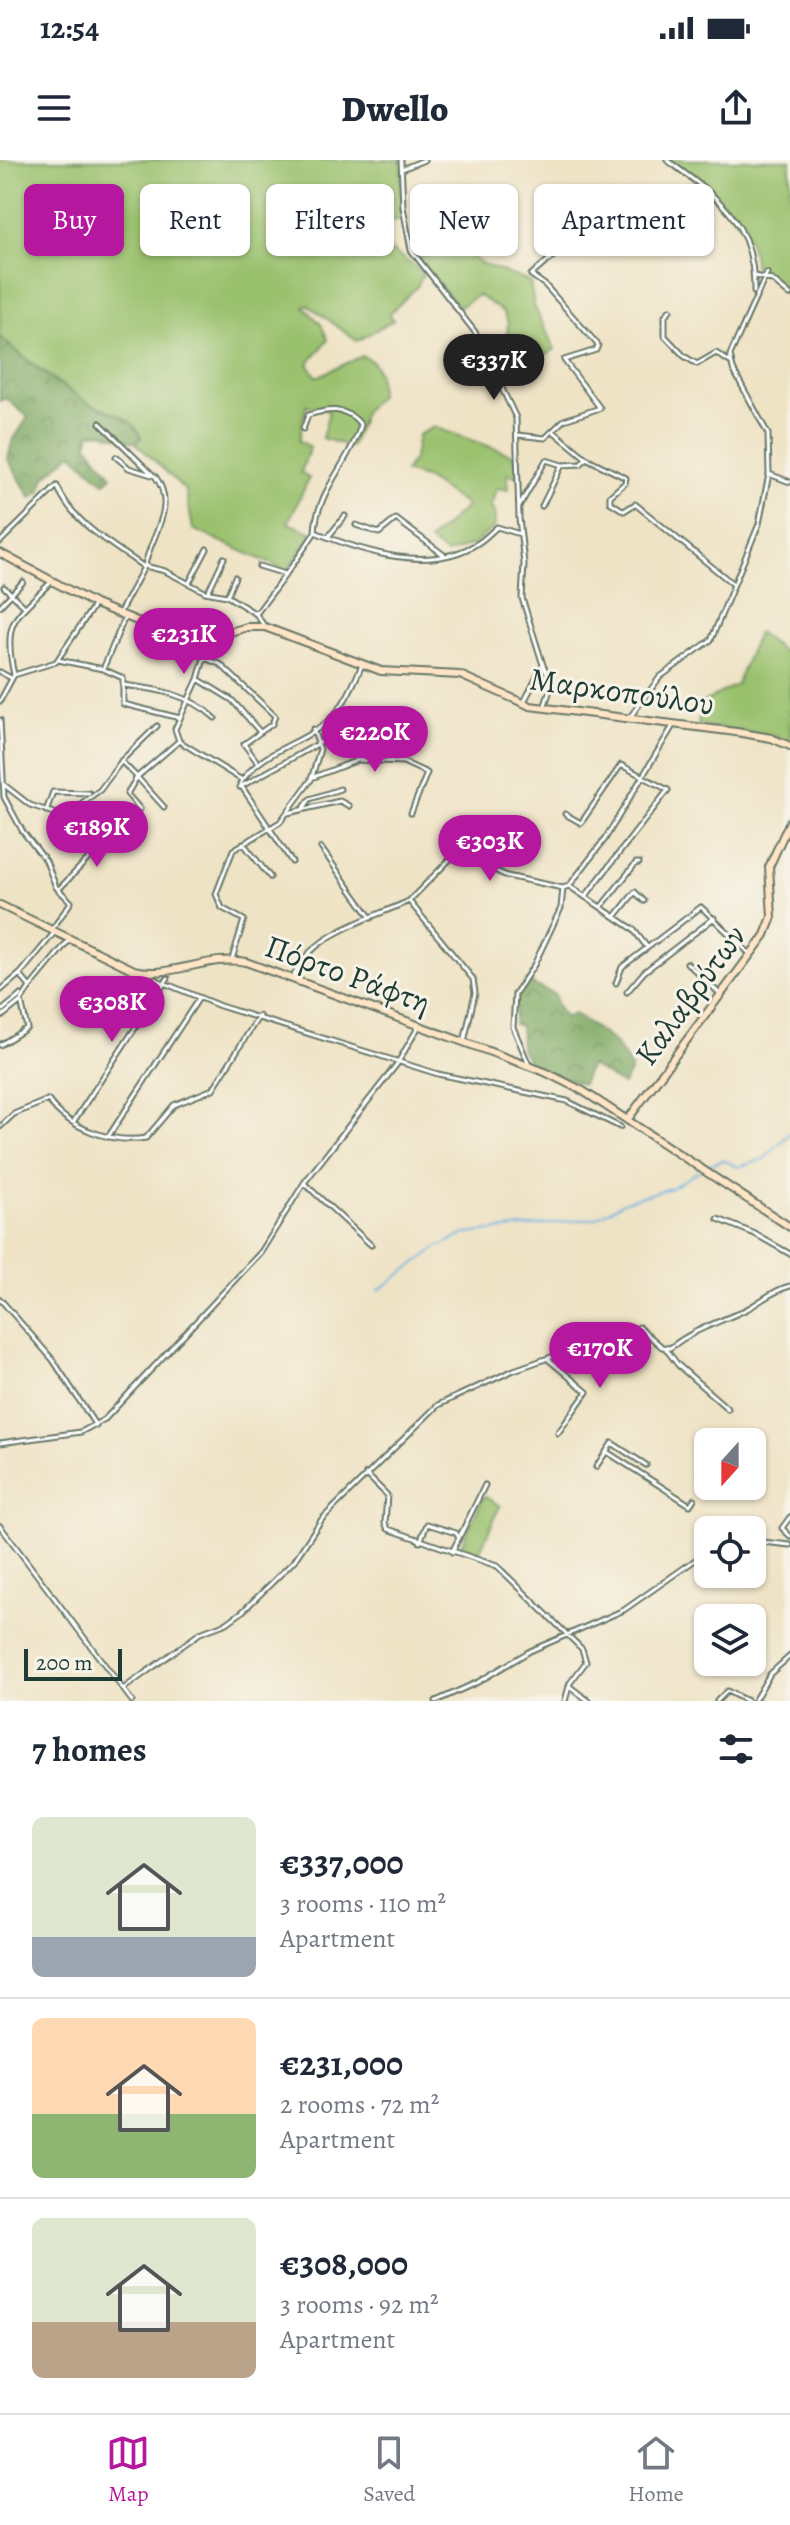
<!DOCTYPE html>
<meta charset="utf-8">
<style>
body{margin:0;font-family:Alegreya,serif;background:#f2f2f3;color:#1f2937;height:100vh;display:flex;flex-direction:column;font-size:30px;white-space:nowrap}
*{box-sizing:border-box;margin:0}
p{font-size:26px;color:#747a83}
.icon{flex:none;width:44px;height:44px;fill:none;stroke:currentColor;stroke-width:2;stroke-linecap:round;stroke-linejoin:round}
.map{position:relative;height:1541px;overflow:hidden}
.drawer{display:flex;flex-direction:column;background:#fff;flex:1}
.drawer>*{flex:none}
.top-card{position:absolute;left:24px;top:24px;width:742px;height:72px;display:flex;gap:16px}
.needle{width:52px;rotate:201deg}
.fabs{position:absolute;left:694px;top:1268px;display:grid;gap:16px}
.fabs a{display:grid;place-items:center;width:72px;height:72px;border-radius:12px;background:#fff;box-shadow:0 2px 6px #0004;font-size:40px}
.scale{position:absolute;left:24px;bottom:20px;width:98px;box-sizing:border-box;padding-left:8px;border:4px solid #1f3d34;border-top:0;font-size:22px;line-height:28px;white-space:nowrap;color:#1f3d34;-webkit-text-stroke:6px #f7f3e8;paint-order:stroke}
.price{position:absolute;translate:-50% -68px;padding:0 18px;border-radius:28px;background:#b5179e;color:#fff;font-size:26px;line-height:52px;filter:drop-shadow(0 2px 4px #0008)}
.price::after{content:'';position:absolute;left:50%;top:48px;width:24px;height:18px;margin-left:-12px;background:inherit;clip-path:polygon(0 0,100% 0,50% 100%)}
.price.on{background:#222;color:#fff}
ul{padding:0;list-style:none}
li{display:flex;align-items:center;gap:24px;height:200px;padding:0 32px}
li+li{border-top:2px solid #e0e1e3}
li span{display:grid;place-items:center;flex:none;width:224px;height:160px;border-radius:12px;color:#555}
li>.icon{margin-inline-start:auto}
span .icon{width:96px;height:96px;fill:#fffc;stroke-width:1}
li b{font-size:34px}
h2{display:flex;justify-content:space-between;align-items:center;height:96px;padding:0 32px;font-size:34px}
.tag{padding:0 28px;border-radius:12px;background:#fff;box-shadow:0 2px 6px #0004;font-size:28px;line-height:72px}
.tag.on{background:#b5179e;color:#fff}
.status{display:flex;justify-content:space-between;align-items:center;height:56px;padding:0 40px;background:#fff;direction:ltr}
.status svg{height:22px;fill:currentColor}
header{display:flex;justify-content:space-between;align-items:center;height:104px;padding:0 32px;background:#fff;font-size:36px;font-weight:800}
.tabs{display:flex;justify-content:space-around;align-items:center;height:112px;border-top:2px solid #e0e1e3;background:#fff;font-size:22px;color:#747a83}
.tabs a{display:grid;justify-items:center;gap:4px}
.tabs .on{color:#b5179e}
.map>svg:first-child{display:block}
.green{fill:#9ac16d;stroke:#5c7f50;stroke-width:2}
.forest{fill:url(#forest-crowns);stroke:#4d724a;stroke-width:2}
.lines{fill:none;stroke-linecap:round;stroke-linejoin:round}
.stream{stroke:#6cb1e2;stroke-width:2}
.street-casing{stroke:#687767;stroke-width:7}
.secondary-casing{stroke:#687767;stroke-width:10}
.street{stroke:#fff;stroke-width:3}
.secondary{stroke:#ffe4c6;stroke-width:6}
.labels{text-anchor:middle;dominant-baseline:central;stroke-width:6;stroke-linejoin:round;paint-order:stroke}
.street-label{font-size:32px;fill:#1f3d34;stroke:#f7f3e8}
</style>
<div class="status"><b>12:54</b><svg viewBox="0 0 49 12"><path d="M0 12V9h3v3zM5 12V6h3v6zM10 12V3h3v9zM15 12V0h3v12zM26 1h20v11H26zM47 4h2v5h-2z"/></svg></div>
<header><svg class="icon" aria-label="menu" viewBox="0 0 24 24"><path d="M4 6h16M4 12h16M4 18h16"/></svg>Dwello<svg class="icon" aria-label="share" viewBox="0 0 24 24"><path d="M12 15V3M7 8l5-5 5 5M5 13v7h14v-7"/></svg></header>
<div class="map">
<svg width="790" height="1541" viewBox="0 0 790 1541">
<defs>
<pattern id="forest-crowns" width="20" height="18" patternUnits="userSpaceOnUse" patternTransform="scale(2)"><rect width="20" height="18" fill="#7ba760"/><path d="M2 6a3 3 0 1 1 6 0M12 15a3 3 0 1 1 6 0" fill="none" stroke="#648950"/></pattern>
</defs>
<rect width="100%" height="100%" fill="#f7f3e8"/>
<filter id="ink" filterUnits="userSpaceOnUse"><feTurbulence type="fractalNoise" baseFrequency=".0125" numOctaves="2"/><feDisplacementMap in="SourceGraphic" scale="16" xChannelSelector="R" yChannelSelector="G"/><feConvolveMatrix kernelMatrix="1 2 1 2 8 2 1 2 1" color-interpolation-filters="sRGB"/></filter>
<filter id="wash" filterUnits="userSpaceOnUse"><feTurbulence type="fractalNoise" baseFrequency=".006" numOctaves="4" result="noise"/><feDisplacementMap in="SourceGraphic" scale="32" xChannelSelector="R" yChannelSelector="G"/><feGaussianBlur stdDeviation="1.8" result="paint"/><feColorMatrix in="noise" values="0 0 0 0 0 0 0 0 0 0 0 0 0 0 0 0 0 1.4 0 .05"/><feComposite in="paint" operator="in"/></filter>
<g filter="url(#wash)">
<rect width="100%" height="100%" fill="#efe3c5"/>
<path class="green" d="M0 0H401L402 59 391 61 377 80 424 113 417 127 389 154 393 160 357 181 307 144 304 147 321 164 328 180 308 204 317 217 362 196C381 202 379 220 379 236L365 250 351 287 322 278 329 251 306 245 299 281 310 287 301 312 309 318 288 363 313 373 287 411 193 369 186 331 136 283 141 278C132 252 100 251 80 238 53 219 24 199 0 177Z
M669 0H790V134L767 113 755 114C756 61 707 28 669 0Z
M459 86 480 103 530 122 534 146 555 189 524 208 507 176 508 162 503 152 478 135 459 147 417 98Z
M434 267 516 296 518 317 507 313 508 330 497 328 490 348 494 350 495 366 474 384 446 394 429 381 467 346 427 319 405 312 414 298 418 275Z
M758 472 790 497V583L774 576 698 565 702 543 736 525Z
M484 1336 500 1346 479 1393 461 1385Z"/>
<path class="forest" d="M0 177C24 199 53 220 80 238 100 251 132 252 141 278L136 283 102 272 90 273 87 284 112 316 104 323 72 293 45 317 40 332 31 338 8 299 12 282 28 257 6 238 0 241Z
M526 821 555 835 556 845 565 858 574 854 613 881 632 908 623 925 590 905 582 924 530 905 521 888 520 866 514 864 517 834Z"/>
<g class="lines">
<path class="stream" d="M703 1007 723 1000 738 1007 764 999 790 973
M379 1130 438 1087 466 1074 597 1058 625 1041 671 1028 699 1011"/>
</g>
</g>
<g filter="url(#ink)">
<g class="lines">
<defs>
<path id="street" d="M401 0 403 47 411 90 475 172 516 258 519 358 524 404 522 438 543 505
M667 0C718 38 755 61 754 132
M402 9 424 0
M754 116 772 120 790 135
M670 150 665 156V176L684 196 697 204 716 193 730 202
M100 263 152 314
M303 269 308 255C328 249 347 246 361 265 350 302 316 332 315 372 363 392 430 414 478 383 485 379 491 372 497 367L520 374
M553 271 586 298
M518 275 545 278 564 260 600 248 564 200 596 190 598 185 545 125 531 115 558 92
M116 297 129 308 155 316C178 347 151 375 145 405
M562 305 581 304 586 298 626 318 625 323 610 336V342L624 351 635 344 733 424
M769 314 790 322
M519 347 546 300 562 305 542 346
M356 365 379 373 396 359 444 395
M328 377 345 356
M0 382 57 326C73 364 112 384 144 407L119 454
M145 406 165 411 205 432 227 436 256 454
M259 406 285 414
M189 423 207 389
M4 427 25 447
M208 432 224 398
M227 436 235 417
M0 446 23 422
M265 467 256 454C277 426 297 401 315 372
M204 498 220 504 275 556 272 564 244 584 258 603
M58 500 103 509 125 457
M103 509 123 518V544L180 558
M0 512 11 518
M14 515C2 460 15 458 51 422
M198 519 232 540 260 572
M123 525C157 529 189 534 215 558
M0 541 14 515 56 502 95 444
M524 542 543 505 552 524 544 548
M630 557 660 517 711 480 759 364 769 314 768 274 733 209 730 195 767 113
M0 560 4 637 23 672 46 701 56 727 71 742 53 768
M157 566 121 601 137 617 179 581 175 569 198 519 210 478
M179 581 242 620
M311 618 358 600 403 602 427 613 411 653
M3 624 30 645 57 654 72 650 100 630 120 603
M240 627 361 560
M140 649 127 634 137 617 164 647
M303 649 310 639 340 629
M46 651 53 632 89 633
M288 653 340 641 349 646
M565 654 581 663 621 605 668 630 585 737
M243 683 270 717
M321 688 371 758
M292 702 240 624C260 590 303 585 330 559 345 545 354 523 362 505
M569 726 633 769 647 787
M563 728 569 726 605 679 674 564
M58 730 116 670
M601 747 636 703H639
M615 757 635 732 644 741
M232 799 244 760 222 748 216 734 233 690 280 662 311 620 320 589 313 569
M687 803 719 833
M135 811 220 846 438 914 567 941 620 967
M20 815 30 827 69 780
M293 818C309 774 370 759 409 741
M616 823 622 807 701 747 750 794
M0 831 21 813 54 773
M627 832 644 812 714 758
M0 852 21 835
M0 858 21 841
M464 882 475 833 473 819 409 741 463 686 479 703 507 716 563 728 561 748 534 805 515 834 513 867 529 905
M0 885 27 868 21 841 30 827
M74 961 168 818
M0 967 14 954 48 940C68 968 112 984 146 978L174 945 213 929 259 856
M108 977 199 838
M304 1023 371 1085
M718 1059 755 1074 790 1094
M0 1139 53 1200 96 1266
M666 1189 678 1205 728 1249
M549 1200 587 1232 558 1273
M0 1283 81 1272 105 1259 261 1092 304 1023 397 904 419 866
M607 1292 690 1345 694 1339
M596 1307 612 1283 646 1305
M366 1314 387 1335 385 1363 388 1369 497 1406 582 1489 586 1502 570 1523 565 1541
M790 1357 782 1368 790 1376
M0 1366 132 1541
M752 1381 790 1385
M420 1382 427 1364 456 1373 459 1378
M452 1392 485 1325
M569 1526 589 1541
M123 1529 200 1473 227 1463 242 1452 294 1401 322 1359 438 1245 514 1210 574 1189 614 1182 639 1167 662 1187 670 1188C694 1169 718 1163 745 1150 761 1142 771 1131 790 1126
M436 1541 478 1522 530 1491 624 1450 708 1391
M717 1541 727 1531 747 1541
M754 1541 770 1514 790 1496"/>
<path id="secondary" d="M0 393 95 444 162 471 210 478 247 467H265L381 511 460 515 530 546 736 572 771 578 790 586
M0 745 134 810C171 819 208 794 246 802L545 912 583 931 790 1067
M628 959 765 775 772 757 769 707 790 661"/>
</defs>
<use href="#street" class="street-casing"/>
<use href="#secondary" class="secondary-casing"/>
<use href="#street" class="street"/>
<use href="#secondary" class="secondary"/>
</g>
</g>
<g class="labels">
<g class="street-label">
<text transform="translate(622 531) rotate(8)">Μαρκοπούλου</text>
<text transform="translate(348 814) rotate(20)">Πόρτο Ράφτη</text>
<text transform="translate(690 835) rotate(-54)">Καλαβρύτων</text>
</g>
</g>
</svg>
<div class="fabs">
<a><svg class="needle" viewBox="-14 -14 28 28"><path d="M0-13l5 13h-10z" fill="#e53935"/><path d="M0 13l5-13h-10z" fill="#747a83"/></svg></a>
<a><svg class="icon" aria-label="locate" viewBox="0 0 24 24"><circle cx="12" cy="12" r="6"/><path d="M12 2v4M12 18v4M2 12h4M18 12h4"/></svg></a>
<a><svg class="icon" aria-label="layers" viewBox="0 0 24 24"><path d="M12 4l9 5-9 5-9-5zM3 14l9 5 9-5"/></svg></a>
</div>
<div class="scale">200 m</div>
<b class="price on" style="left:494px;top:242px">€337K</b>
<b class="price" style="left:184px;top:516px">€231K</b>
<b class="price" style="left:375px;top:614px">€220K</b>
<b class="price" style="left:97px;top:709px">€189K</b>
<b class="price" style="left:490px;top:723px">€303K</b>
<b class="price" style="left:112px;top:884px">€308K</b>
<b class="price" style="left:600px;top:1230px">€170K</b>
<div class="top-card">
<a class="tag on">Buy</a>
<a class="tag">Rent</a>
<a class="tag">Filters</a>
<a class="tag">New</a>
<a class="tag">Apartment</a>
</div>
</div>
<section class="drawer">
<h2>7 homes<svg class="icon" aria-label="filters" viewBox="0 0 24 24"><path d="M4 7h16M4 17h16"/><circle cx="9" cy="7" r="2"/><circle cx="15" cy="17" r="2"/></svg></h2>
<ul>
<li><span style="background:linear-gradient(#dfe7d0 75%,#9aa5b1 0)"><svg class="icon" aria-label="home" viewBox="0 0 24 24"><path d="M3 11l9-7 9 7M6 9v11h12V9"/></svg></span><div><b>€337,000</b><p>3 rooms · 110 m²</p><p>Apartment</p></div></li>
<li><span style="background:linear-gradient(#ffd9b3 60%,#8fb573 0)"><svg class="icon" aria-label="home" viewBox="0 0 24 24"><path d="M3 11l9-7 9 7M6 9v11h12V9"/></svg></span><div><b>€231,000</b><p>2 rooms · 72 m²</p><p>Apartment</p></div></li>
<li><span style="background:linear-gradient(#dfe7d0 65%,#b9a48a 0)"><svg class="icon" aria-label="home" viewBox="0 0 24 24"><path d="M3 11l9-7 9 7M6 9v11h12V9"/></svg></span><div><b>€308,000</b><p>3 rooms · 92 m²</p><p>Apartment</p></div></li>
</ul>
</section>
<nav class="tabs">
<a class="on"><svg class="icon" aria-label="map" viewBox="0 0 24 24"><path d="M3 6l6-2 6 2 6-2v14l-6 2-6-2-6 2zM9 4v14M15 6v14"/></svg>Map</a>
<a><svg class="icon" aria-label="saved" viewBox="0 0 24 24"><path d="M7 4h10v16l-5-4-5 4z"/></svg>Saved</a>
<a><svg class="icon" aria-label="home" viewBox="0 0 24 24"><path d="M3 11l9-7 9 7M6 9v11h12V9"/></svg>Home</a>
</nav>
